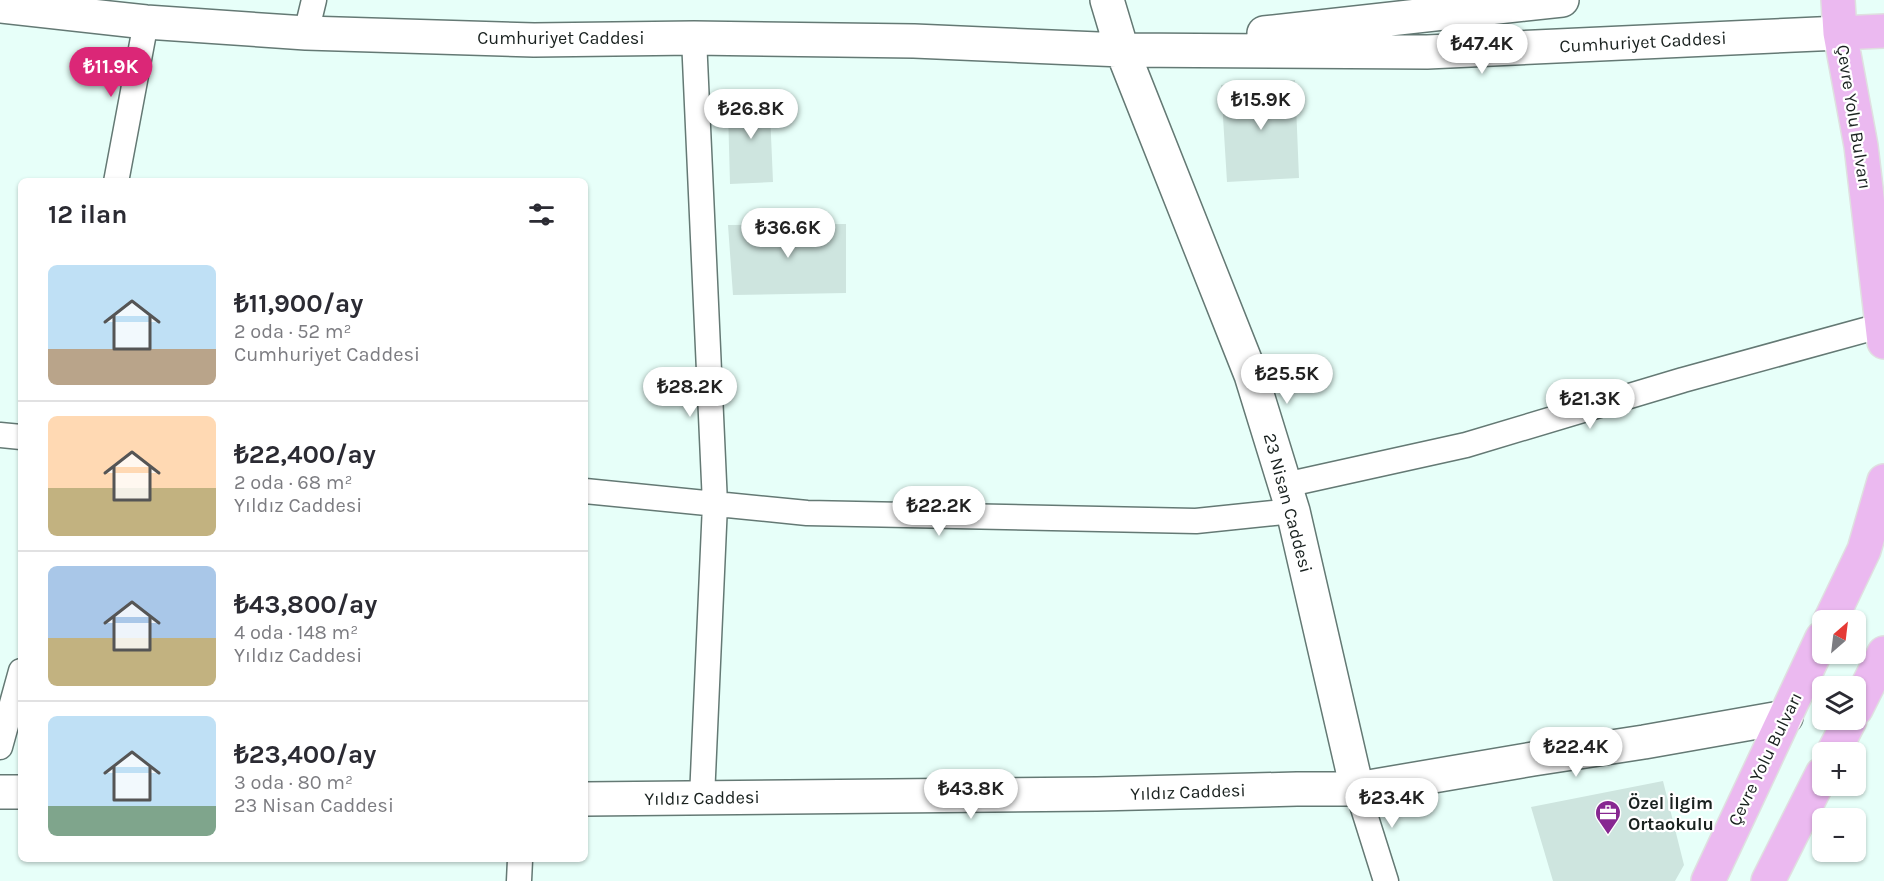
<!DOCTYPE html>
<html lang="tr">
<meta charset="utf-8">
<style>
body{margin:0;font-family:Karla,sans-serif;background:#f2f2f3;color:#2b2b33;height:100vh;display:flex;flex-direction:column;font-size:22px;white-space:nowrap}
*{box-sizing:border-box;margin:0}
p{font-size:20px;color:#7c7c81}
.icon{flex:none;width:33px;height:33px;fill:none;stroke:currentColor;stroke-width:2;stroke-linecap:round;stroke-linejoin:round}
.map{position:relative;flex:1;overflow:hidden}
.details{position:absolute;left:18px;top:178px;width:570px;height:684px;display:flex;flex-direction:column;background:#fff;border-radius:9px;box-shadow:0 2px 4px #0004}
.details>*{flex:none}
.needle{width:39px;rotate:28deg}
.tools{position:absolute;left:1812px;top:610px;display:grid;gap:12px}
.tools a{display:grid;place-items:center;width:54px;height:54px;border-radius:9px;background:#fff;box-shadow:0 2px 4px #0004;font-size:30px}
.price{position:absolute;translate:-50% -51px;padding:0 14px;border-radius:21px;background:#fff;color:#222;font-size:20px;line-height:39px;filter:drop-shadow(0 2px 3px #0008)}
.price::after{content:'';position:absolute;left:50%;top:36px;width:18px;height:14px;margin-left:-9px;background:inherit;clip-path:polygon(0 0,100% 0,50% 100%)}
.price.active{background:#db2777;color:#fff}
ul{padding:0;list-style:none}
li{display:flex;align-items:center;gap:18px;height:150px;padding:0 30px}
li+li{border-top:2px solid #e1e1e2}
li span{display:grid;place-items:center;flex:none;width:168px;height:120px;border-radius:9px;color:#555}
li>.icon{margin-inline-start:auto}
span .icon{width:72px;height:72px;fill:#fffc;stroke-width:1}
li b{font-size:26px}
h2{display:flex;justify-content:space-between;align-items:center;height:72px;padding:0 30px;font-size:26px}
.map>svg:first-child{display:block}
.building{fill:#cee5df}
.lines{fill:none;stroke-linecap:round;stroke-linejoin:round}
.street-casing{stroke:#647974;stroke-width:27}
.secondary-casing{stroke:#647974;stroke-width:36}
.primary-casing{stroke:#dfe0e0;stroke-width:36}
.street{stroke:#fff;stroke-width:24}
.secondary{stroke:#fff;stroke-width:33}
.primary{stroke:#ebb9f0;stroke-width:33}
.labels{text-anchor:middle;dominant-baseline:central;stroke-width:4.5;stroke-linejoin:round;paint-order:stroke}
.street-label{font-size:18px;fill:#19211f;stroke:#fff}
.poi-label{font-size:18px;font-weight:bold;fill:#19211f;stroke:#fff;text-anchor:start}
</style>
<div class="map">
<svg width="1884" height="881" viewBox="0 0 1884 881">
<rect width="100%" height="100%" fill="#e7fff9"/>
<path class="building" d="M1295 80 1299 178 1227 182 1221 85Z
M769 89 773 182 730 184 728 111 739 107 740 94Z
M846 224V293L733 295 728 225Z
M1663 781 1684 865 1675 881H1553L1531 807Z"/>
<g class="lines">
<defs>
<path id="street" d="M306 33 314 0
M694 38 715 504 702 798
M116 182 146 22
M0 435 21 437
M1285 485 1466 445 1683 380 1883 325
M585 491 807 513 1196 521 1293 511
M0 747 21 671
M1357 789 1386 881
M519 881 520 860"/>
<path id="secondary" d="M1107 0 1122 50 1251 375 1293 511 1357 789
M0 6 146 22 306 33 534 40 694 38 914 41 1122 50 1427 52 1840 33
M1264 33 1562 0
M0 792H21
M585 799 1097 794 1297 789H1357L1533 759 1644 742 1786 717"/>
<path id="primary" d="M1838 0 1840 33 1861 146 1884 342
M1840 33 1884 31
M1830 621 1864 550 1884 481
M1856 709 1884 653
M1833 753 1850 720
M1708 881 1822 638
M1768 881 1822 774"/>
</defs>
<use href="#street" class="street-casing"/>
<use href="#secondary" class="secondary-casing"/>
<use href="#primary" class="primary-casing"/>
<use href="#street" class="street"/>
<use href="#secondary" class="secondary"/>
<use href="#primary" class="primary"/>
</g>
<defs>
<symbol id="office-pin" viewBox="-11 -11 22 30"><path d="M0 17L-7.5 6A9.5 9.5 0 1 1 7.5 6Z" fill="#872791" stroke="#fff"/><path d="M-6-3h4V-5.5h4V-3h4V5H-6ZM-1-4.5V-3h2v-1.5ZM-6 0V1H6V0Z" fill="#fff"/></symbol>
</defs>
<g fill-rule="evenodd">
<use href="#office-pin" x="1593" y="798" width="30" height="40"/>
</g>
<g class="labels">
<g class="street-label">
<text x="561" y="38">Cumhuriyet Caddesi</text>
<text transform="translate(1643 42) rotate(-3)">Cumhuriyet Caddesi</text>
<text transform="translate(1854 117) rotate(81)">Çevre Yolu Bulvarı</text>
<text transform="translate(1288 503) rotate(75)">23 Nisan Caddesi</text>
<text transform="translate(1765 759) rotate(-64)">Çevre Yolu Bulvarı</text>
<text transform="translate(1188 792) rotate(-2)">Yıldız Caddesi</text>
<text transform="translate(702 798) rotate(-1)">Yıldız Caddesi</text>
</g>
<g class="poi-label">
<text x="1628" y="803">Özel İlgim<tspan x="1628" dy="21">Ortaokulu</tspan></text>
</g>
</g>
</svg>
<div class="tools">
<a><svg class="needle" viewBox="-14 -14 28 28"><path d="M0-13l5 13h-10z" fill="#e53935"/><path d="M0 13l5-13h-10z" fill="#7c7c81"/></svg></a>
<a><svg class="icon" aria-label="layers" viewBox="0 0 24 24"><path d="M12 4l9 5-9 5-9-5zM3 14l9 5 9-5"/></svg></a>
<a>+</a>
<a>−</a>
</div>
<b class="price" style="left:1482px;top:75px">₺47.4K</b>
<b class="price active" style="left:111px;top:98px">₺11.9K</b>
<b class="price" style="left:1261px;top:131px">₺15.9K</b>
<b class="price" style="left:751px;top:140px">₺26.8K</b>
<b class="price" style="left:788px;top:259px">₺36.6K</b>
<b class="price" style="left:1287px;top:405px">₺25.5K</b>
<b class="price" style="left:690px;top:418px">₺28.2K</b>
<b class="price" style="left:1590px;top:430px">₺21.3K</b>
<b class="price" style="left:939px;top:537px">₺22.2K</b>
<b class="price" style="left:1576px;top:778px">₺22.4K</b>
<b class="price" style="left:971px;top:820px">₺43.8K</b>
<b class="price" style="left:1392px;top:829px">₺23.4K</b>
<section class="details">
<h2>12 ilan<svg class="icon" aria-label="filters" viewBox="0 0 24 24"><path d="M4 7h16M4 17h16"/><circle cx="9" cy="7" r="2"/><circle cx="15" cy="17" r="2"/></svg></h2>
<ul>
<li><span style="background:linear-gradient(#bfe0f5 70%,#b9a48a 0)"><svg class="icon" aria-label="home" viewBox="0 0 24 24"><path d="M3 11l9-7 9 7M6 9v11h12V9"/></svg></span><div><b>₺11,900/ay</b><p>2 oda · 52 m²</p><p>Cumhuriyet Caddesi</p></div></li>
<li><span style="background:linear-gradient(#ffd9b3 60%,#c2b280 0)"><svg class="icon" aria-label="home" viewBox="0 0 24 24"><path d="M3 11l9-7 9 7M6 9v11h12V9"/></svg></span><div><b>₺22,400/ay</b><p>2 oda · 68 m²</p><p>Yıldız Caddesi</p></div></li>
<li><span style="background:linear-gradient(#a9c7e8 60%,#c2b280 0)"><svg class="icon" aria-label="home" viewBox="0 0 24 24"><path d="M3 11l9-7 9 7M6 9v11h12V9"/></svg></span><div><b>₺43,800/ay</b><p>4 oda · 148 m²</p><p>Yıldız Caddesi</p></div></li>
<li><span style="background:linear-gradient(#bfe0f5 75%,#7fa58c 0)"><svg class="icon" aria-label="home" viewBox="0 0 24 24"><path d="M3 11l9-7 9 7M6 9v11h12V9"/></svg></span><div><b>₺23,400/ay</b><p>3 oda · 80 m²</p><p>23 Nisan Caddesi</p></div></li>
</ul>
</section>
</div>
